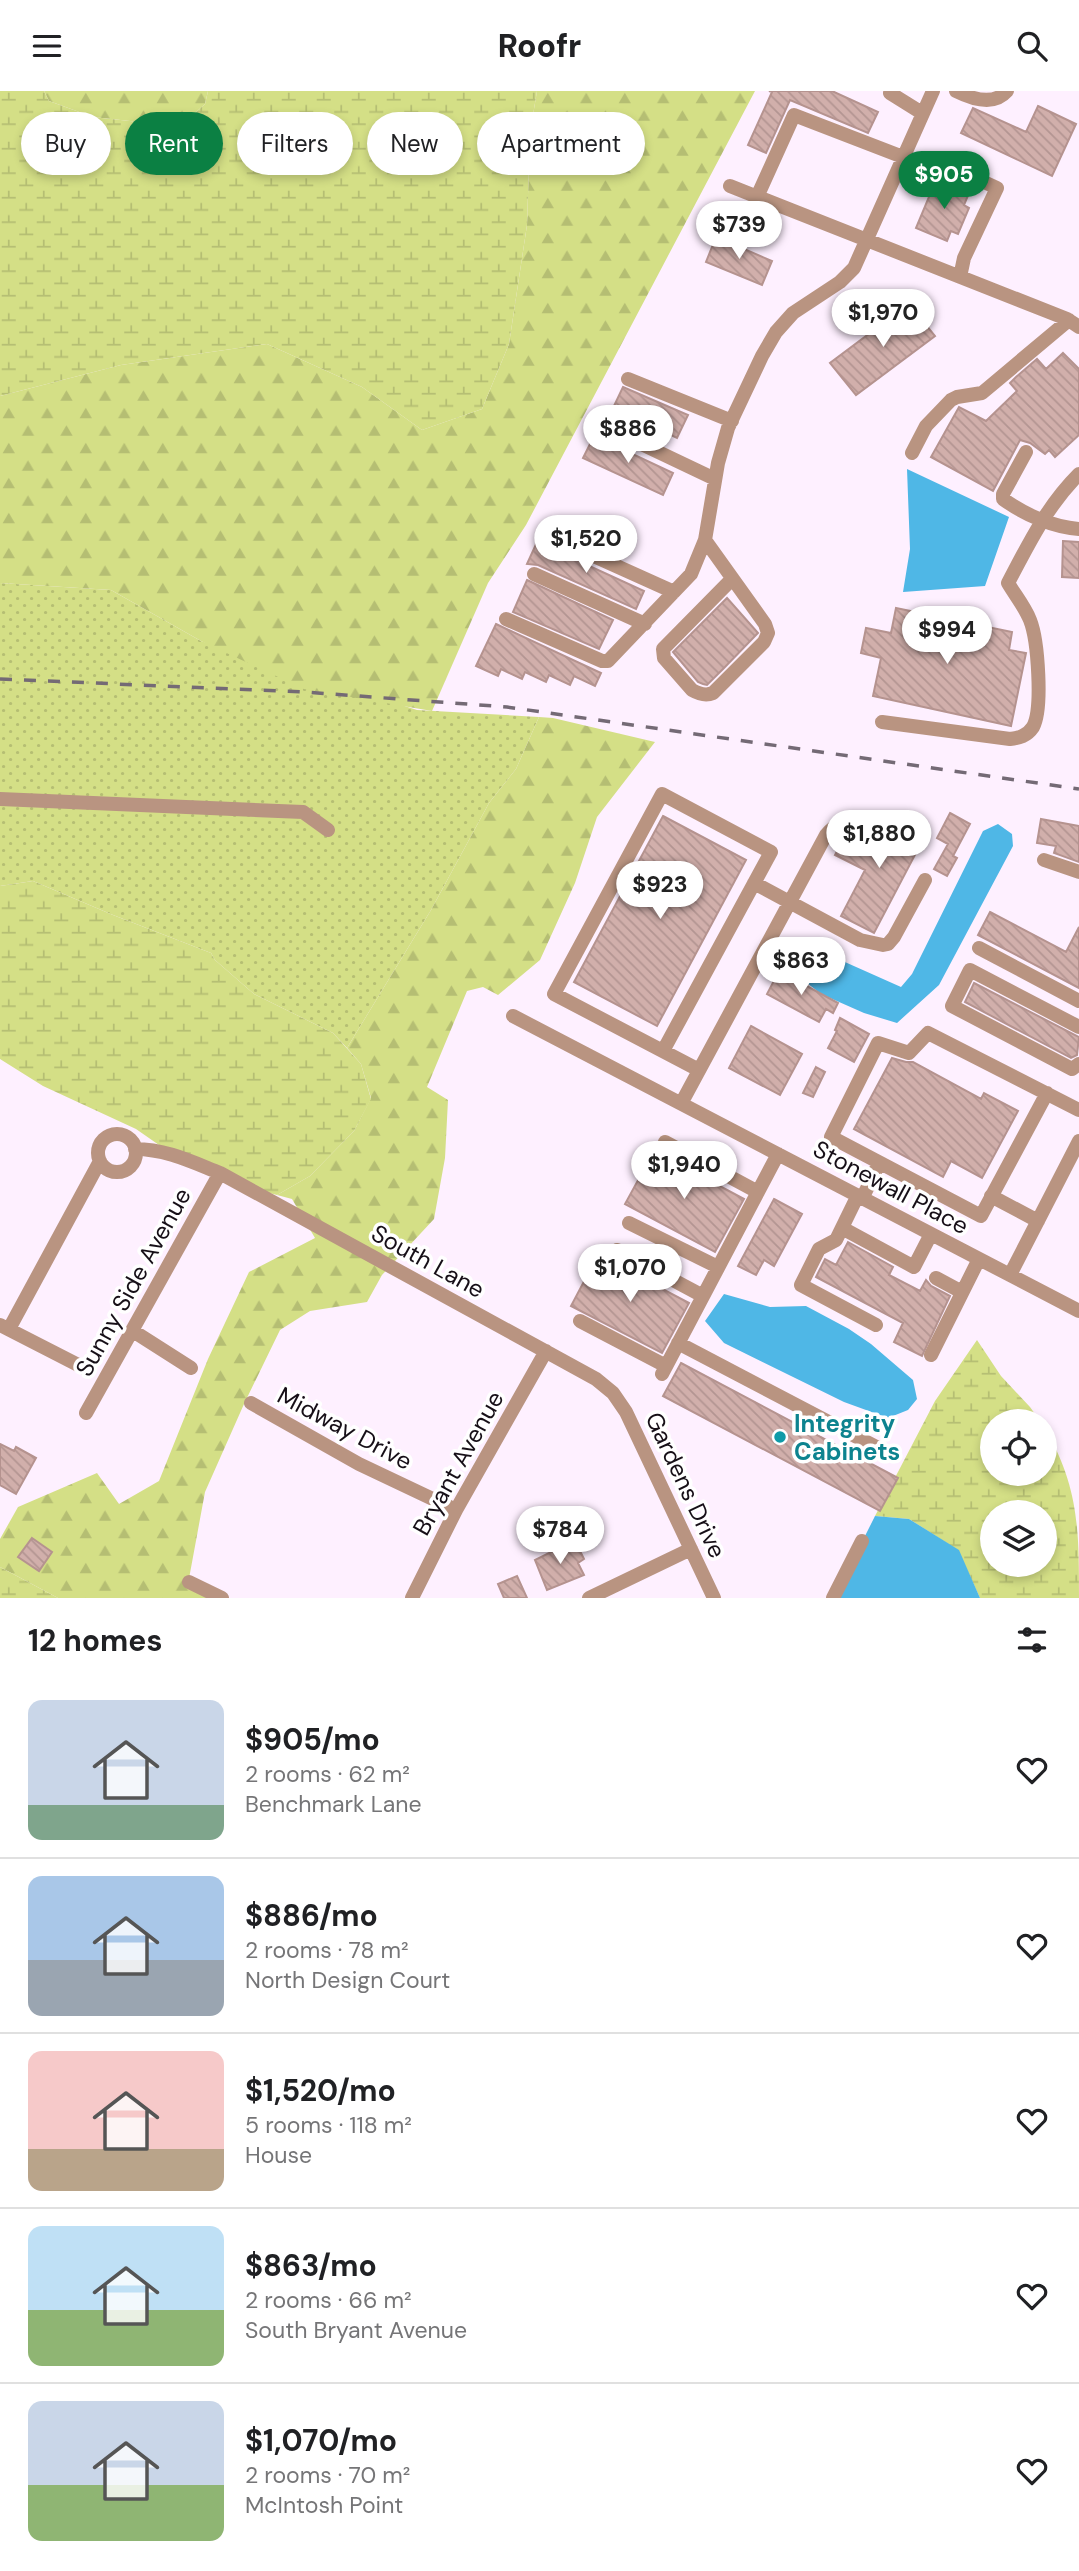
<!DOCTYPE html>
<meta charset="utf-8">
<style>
body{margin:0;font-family:"DM Sans",sans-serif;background:#f2f2f2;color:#202124;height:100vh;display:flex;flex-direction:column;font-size:26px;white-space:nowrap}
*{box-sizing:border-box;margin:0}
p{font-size:23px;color:#757577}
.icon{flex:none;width:38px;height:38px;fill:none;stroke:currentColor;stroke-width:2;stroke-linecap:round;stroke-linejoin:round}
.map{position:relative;height:1507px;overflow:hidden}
.details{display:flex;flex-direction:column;background:#fff;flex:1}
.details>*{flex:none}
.banner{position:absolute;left:21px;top:21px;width:700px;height:63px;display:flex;gap:14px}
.controls{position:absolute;left:980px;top:1318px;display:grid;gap:14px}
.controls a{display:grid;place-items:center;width:77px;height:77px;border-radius:50%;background:#fff;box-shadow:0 4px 10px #0003;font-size:35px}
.price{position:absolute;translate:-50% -60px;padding:0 16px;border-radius:24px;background:#fff;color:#222;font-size:23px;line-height:46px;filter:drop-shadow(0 2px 4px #0008)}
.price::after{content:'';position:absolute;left:50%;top:42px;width:21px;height:16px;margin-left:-10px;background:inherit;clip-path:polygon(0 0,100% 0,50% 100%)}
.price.current{background:#0b8043;color:#fff}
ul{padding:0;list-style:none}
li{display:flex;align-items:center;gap:21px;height:175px;padding:0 28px}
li+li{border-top:2px solid #e0e0e0}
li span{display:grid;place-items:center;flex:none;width:196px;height:140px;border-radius:14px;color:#555}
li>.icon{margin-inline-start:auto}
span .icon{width:84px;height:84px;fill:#fffc;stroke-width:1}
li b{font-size:30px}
h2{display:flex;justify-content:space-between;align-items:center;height:84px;padding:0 28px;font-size:30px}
.chip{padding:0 24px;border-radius:32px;background:#fff;box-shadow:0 4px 10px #0003;font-size:24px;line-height:63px}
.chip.current{background:#0b8043;color:#fff}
header{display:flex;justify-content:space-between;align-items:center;height:91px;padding:0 28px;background:#fff;font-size:32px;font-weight:800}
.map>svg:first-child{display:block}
.green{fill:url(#green-dots)}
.forest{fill:url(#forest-firs)}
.wetland{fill:url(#wetland-marsh);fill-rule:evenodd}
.water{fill:#4fb7e6}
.building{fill:url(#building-back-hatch);stroke:#b5938f;stroke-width:2}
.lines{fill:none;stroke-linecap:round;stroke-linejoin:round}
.minor{stroke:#b99481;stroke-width:14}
.rail{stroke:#746a75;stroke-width:3.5;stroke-dasharray:12 12;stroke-linecap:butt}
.culture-dot{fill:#0f9aa8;stroke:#fff;stroke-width:2.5}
.labels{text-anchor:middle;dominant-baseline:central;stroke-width:7;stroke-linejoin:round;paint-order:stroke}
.street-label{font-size:24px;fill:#160f17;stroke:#fff}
.culture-label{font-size:24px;font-weight:bold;fill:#0d838f;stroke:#fff;text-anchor:start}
</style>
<header><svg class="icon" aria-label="menu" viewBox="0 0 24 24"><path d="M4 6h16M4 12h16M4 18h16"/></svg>Roofr<svg class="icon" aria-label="search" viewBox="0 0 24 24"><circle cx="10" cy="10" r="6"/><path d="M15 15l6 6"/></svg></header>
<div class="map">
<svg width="1079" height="1507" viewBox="0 0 1079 1507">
<defs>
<pattern id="green-dots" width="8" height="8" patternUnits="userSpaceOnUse" patternTransform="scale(1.75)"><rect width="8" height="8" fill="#d4df86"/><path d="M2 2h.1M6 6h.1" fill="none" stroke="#b5be73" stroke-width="1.8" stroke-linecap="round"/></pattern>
<pattern id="forest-firs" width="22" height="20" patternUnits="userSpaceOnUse" patternTransform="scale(1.75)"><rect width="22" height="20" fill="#d4df86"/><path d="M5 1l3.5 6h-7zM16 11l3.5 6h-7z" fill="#b5be73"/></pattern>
<pattern id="wetland-marsh" width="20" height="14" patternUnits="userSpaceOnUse" patternTransform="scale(1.75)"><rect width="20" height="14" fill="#d4df86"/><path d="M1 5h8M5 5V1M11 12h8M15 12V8" fill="none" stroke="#b5be73"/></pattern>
<pattern id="building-back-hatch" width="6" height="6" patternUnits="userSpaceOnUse" patternTransform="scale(1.75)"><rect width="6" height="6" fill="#d1afab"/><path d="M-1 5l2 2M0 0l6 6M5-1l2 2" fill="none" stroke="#b39592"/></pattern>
</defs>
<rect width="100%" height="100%" fill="#fef0ff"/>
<path class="green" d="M0 492 111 499 201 550 417 619 539 626 516 678 489 712 431 819 347 957 333 942 254 903 215 869 211 862 113 824 33 790 0 795Z"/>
<path class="forest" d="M44 0H208L205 13 184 32 139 31 93 26 49 10Z
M537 0H755L526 434 488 492 432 620 304 598 201 550 111 499 0 492V305L121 274 267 253 362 296 422 339 482 318 509 253 527 134 530 42Z
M539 626 553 627 655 651 597 726 575 792 540 869 498 904 483 896 467 900 427 996 448 1009 445 1067 434 1128 382 1184 367 1211 310 1220 280 1239 244 1313 205 1401 188 1493 208 1507H58L0 1476V1448L18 1416 97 1382 119 1413 159 1390 208 1268 249 1181 315 1147 292 1108 277 1104 310 1085 354 1040 371 1007 361 973 347 957 431 819 489 712 516 678Z"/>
<path class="wetland" d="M0 0H44L49 10 93 26 139 31 184 32 205 13 208 0H537L530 42 527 134 509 253 482 318 422 339 362 296 267 253 121 274 0 305Z
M33 790 113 824 211 862 215 869 254 903 333 942 361 973 371 1008 354 1040 310 1085 277 1104 223 1090 192 1077 136 1038 43 995 0 968V795Z
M977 1249 1001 1285 1030 1316 1040 1330H992V1382H1045V1337C1079 1397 1079 1438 1079 1507H980L958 1459 909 1428 875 1425 935 1310ZM992 1421H1045V1474H992Z
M0 1476 58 1507H0Z"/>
<path class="water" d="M907 378 1009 426 985 495 903 501 910 458Z
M998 733 1012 743 1013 755 939 894 897 932 864 922 821 903 792 880V865L800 851 901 896 912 883 983 740Z
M724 1203 770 1216 806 1215 849 1238 871 1253 913 1289 917 1308 908 1319 888 1327 844 1311 724 1252 705 1230Z
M875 1425 909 1428 959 1459 980 1507H834Z"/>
<path class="building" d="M769 0H832L878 21 868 42 790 9 766 62 748 54 772 1Z
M1038 15 1076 33 1052 85 961 42 973 17 1026 41Z
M936 89 969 102 964 114 969 117 958 143 951 140 947 150 916 137Z
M716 146 772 170 762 194 706 171Z
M909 213 935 245 856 304 830 272Z
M1063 262 1079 278V344L1055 366 1049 359 1045 363 1030 352 1020 349 993 400 931 366 959 316 986 330 1017 300 1010 292 1016 286 1037 268 1046 278Z
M623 296 688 324 677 347 613 317Z
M594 345 673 382 663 404 583 367Z
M1063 450 1079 451V487L1062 486Z
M537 451 644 500 636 518 538 474 527 473Z
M527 489 613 529 599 558 513 521Z
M727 507 758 542 724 577 707 594 703 593 698 591 673 561Z
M896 517 1012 541 1009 559 1026 562 1011 635 873 605 881 567 861 562 866 537 891 542Z
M496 533 601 582 595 595 574 585 570 594 549 584 546 591 525 581 522 588 501 578 498 585 476 575Z
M950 722 970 733 953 765 957 767 947 785 934 778 948 753 937 747Z
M898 724 928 739 874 842 841 825 865 779 835 764 846 743H851L880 758Z
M663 725 746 769 657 935 574 891Z
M1041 728 1079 735V771L1054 762 1056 755 1037 752Z
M990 821 1066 861 1079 836V897L978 844Z
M779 880 838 912 833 922 826 918 819 931 767 903Z
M974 892 1079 946 1077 964 1071 967 965 911Z
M840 927 869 943 854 971 828 957 837 940 835 939Z
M751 935 802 963 780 1004 729 977Z
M892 967 906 971H913L981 1008 984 1002 1018 1020 982 1087 951 1070 943 1086 854 1038Z
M816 976 825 981 813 1006 803 1002Z
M654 1060 744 1108 715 1161 625 1113Z
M774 1108 802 1123 774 1175 764 1169 756 1184 738 1175Z
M848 1151 893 1176 889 1184 920 1200 926 1189 931 1195 950 1205 922 1265 894 1251 903 1232 816 1186 825 1168 836 1174Z
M598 1164 689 1212 662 1262 571 1215Z
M681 1272 898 1387 880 1420 663 1305Z
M0 1353 14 1360 16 1356 36 1367 16 1403 0 1394Z
M32 1447 52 1461 39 1480 18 1466Z
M569 1452 572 1459 578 1456 584 1468 578 1472 584 1484 547 1499 535 1469Z
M517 1485 527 1507H504L498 1493Z"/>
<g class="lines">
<path class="minor" d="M891 0 890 2 922 22
M956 0C972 8 994 15 1007 0
M730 95 1067 228 1079 236
M757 106 794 24 903 66 971 85 997 97 964 167 960 186
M628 288 732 330
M612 339 715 388
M1026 361 1003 403V408C1025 424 1053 436 1079 438
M912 362 926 335 951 309 957 306 982 302 1069 229
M554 447 674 501
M705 449 765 533 768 542 764 551 713 602C706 605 699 603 692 599L664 567 663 558 732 488
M534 483 645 533
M506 528 602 570H608L691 483 705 449 718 372 728 337 762 265 776 241 793 222 840 191 854 177 933 0
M882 631 1010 648C1019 647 1027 645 1033 636 1043 618 1038 549 1030 529 1025 516 1015 504 1008 492 1029 452 1047 415 1079 383
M0 708 303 721 328 739
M1044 769 1079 781
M754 792 860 849 883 854 888 853 894 846 925 789
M979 857 1079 910
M513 925 1079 1220
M1079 936 970 879 952 915 1072 978 1079 973
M663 960 771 761 662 703 554 903 699 979
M1047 1002 981 1125 831 1046 878 952 909 962 928 942 1079 1019
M682 1011 826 744C836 731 845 733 860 733
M98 1062a19 19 0 1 1 38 0a19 19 0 1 1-38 0Z
M665 1051 758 1101
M135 1058C166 1058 192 1071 220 1082L596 1288 613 1302 626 1321 714 1507
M858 1104 836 1149 819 1158 801 1194 876 1234
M991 1105 1038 1130
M863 1106 879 1072
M629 1132 718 1176
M842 1137 914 1176 931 1143
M617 1159 703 1205
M1010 1184 1079 1050
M936 1187 962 1201
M580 1230 666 1275
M0 1234 88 1279
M9 1238 100 1070
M133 1240 191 1277
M678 1252 880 1358
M931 1264 979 1168
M662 1283 778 1063
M251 1312 359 1373 456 1419
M86 1322 220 1082
M189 1491 222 1507
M412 1507 456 1419 546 1260
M589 1507 691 1458
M833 1507 862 1450"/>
<path class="rail" d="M0 588 304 601 507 616 1079 698"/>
</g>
<circle class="culture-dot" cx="780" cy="1346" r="7"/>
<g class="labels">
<g class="street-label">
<text transform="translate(891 1096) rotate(28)">Stonewall Place</text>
<text transform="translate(428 1170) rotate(29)">South Lane</text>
<text transform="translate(133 1191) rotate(-61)">Sunny Side Avenue</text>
<text transform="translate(345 1337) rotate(28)">Midway Drive</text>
<text transform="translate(458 1372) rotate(-61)">Bryant Avenue</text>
<text transform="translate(686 1394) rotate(65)">Gardens Drive</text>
</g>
<g class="culture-label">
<text x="794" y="1332">Integrity<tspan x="794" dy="28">Cabinets</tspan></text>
</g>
</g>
</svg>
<div class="controls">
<a><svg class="icon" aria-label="locate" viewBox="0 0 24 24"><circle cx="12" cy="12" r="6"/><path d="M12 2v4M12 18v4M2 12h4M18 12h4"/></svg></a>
<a><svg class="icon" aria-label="layers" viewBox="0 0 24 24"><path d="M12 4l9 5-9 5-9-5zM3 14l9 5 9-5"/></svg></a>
</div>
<b class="price current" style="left:944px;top:120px">$905</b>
<b class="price" style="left:739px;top:170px">$739</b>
<b class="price" style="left:883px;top:258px">$1,970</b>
<b class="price" style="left:628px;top:374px">$886</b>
<b class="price" style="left:586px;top:484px">$1,520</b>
<b class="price" style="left:947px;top:575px">$994</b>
<b class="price" style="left:879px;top:779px">$1,880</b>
<b class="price" style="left:660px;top:830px">$923</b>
<b class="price" style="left:801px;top:906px">$863</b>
<b class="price" style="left:684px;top:1110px">$1,940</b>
<b class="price" style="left:630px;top:1213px">$1,070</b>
<b class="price" style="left:560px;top:1475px">$784</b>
<div class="banner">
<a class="chip">Buy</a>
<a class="chip current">Rent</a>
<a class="chip">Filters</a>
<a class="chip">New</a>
<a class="chip">Apartment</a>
</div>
</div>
<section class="details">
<h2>12 homes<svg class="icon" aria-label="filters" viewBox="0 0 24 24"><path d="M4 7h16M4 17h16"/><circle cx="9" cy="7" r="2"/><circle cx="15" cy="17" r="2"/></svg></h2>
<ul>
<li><span style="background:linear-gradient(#c9d6e8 75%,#7fa58c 0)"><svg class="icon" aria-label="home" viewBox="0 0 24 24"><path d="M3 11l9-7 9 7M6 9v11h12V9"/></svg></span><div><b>$905/mo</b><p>2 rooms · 62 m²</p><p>Benchmark Lane</p></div><svg class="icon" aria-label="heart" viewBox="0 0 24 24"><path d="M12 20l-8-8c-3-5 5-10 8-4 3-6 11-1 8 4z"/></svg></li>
<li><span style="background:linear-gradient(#a9c7e8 60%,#9aa5b1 0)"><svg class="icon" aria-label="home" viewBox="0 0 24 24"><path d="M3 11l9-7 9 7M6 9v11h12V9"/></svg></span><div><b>$886/mo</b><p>2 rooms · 78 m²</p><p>North Design Court</p></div><svg class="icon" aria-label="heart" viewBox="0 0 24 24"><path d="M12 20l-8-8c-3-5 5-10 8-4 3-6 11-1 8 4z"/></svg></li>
<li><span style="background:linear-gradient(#f6c9c9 70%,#b9a48a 0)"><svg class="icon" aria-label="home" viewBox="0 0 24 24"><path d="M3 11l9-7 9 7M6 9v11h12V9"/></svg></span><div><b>$1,520/mo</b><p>5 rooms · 118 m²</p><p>House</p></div><svg class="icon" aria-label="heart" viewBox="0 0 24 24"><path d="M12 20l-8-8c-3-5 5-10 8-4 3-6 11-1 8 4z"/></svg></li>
<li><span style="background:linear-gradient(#bfe0f5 60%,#8fb573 0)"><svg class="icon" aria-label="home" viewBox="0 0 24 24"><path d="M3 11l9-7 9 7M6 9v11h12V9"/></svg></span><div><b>$863/mo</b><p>2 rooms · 66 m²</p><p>South Bryant Avenue</p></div><svg class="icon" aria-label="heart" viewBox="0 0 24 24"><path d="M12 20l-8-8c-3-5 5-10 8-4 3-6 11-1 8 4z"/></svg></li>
<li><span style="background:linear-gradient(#c9d6e8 60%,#8fb573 0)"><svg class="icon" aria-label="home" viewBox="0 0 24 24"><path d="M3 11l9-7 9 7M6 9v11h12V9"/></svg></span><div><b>$1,070/mo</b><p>2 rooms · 70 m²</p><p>McIntosh Point</p></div><svg class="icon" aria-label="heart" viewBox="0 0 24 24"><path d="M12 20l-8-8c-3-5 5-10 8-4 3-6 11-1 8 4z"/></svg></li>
</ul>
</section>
